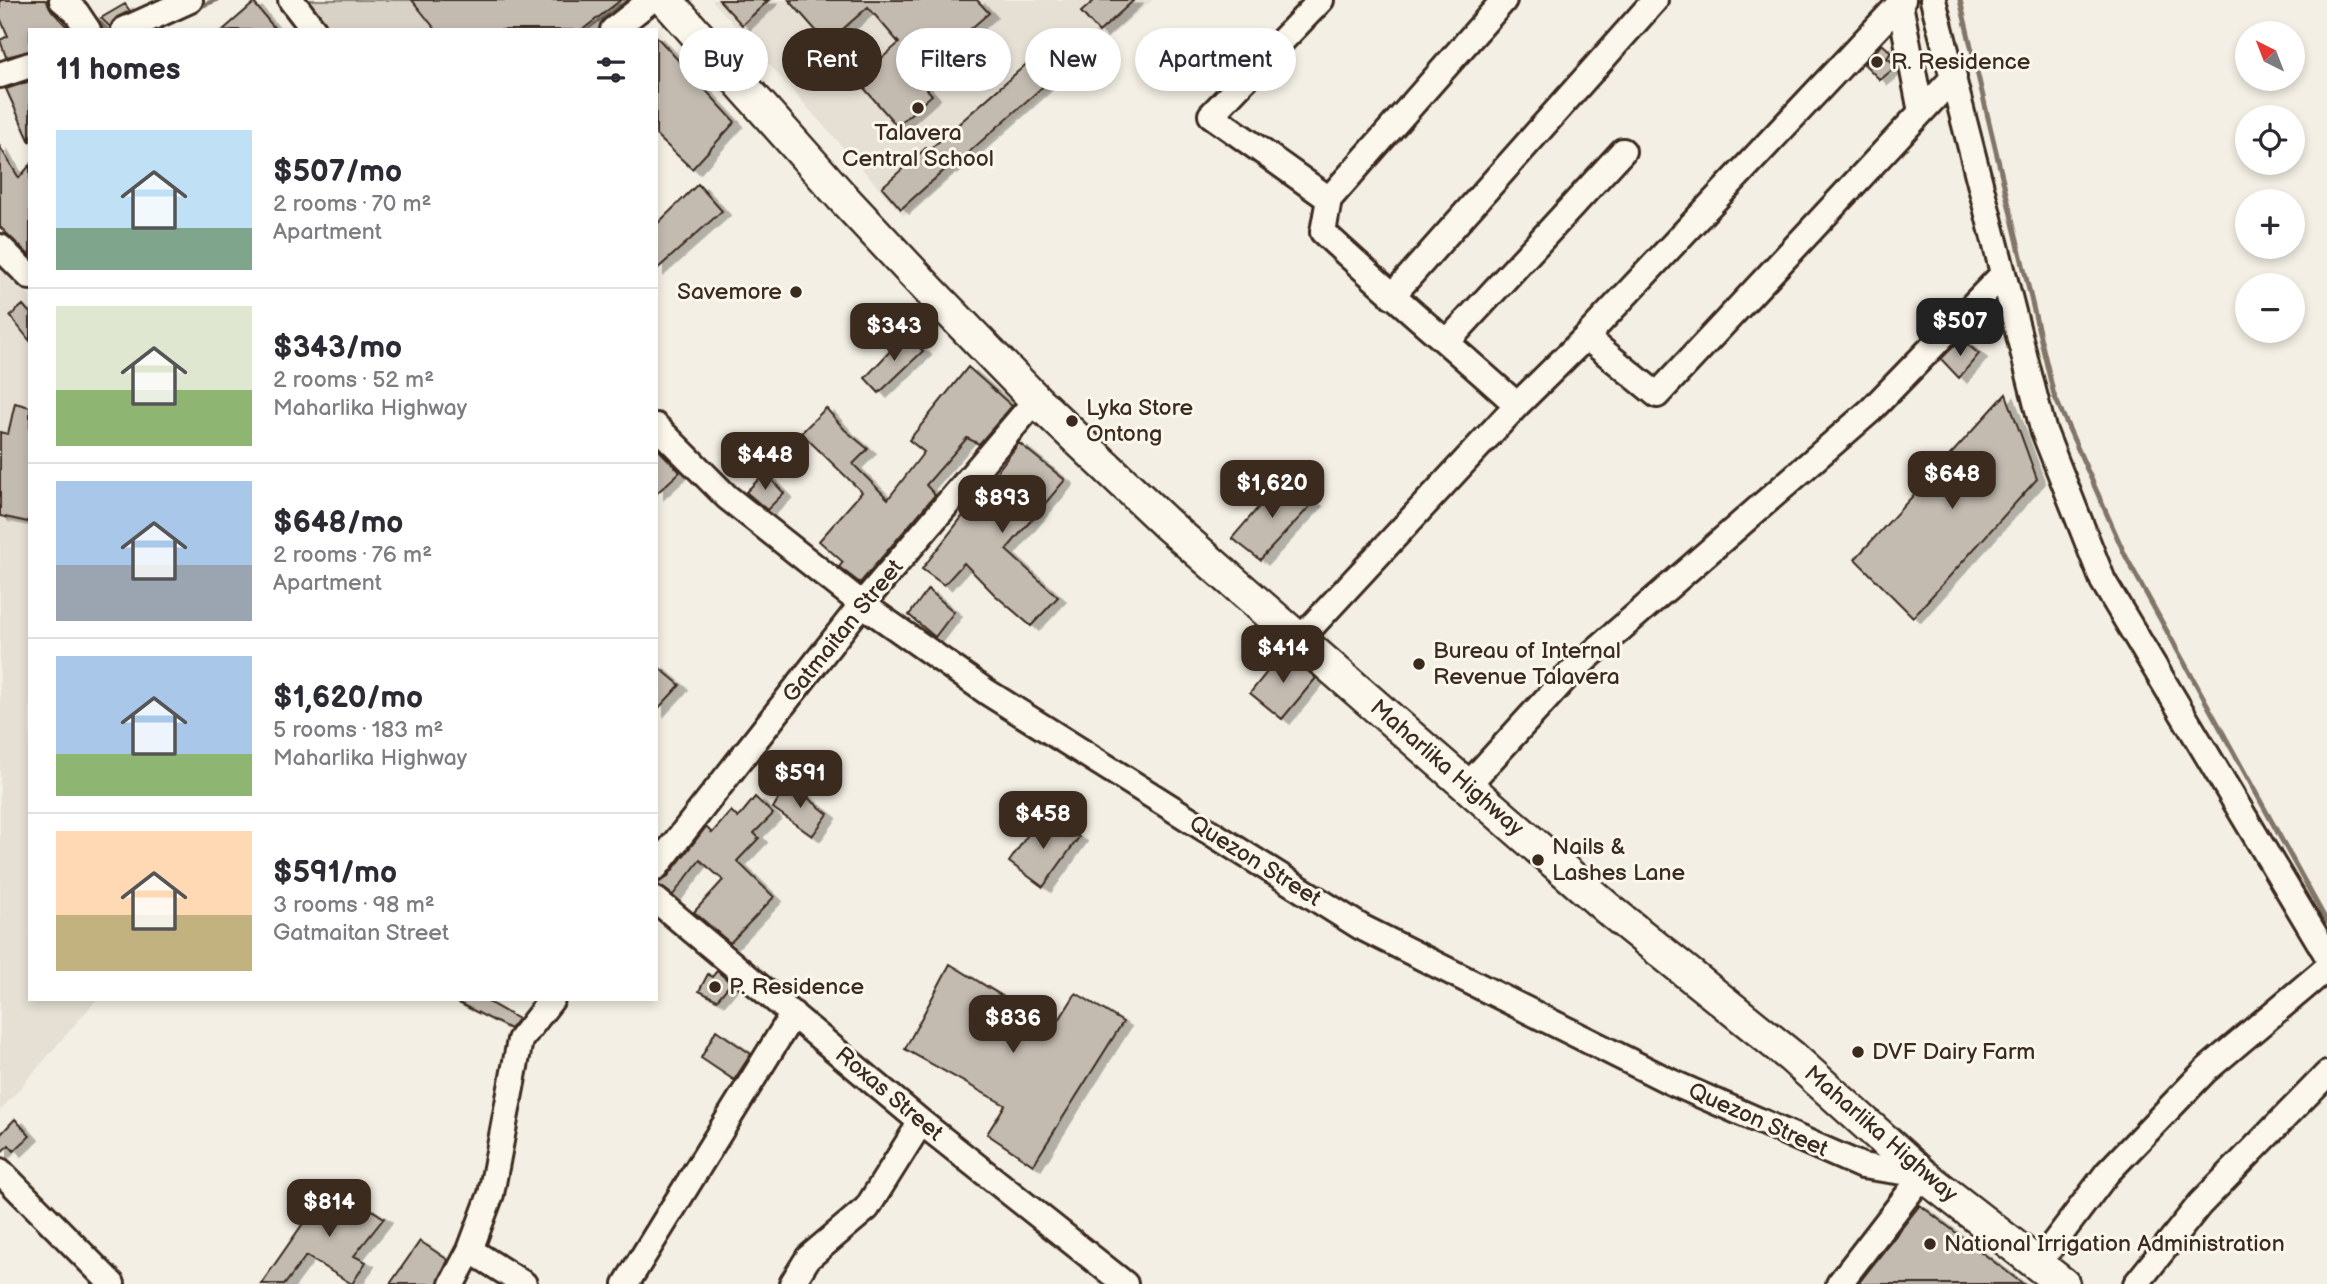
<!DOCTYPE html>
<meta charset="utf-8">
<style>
body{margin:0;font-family:"Balsamiq Sans",sans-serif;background:#f7f7f7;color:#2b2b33;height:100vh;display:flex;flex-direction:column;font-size:26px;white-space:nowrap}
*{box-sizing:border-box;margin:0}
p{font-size:23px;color:#7c7c81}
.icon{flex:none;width:38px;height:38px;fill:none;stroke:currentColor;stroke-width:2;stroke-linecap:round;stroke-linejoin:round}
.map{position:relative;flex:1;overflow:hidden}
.details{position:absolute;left:28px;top:28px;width:630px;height:973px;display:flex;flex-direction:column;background:#fff;border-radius:0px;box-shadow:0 4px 10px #0003}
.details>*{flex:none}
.guide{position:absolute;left:679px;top:28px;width:665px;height:63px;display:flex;gap:14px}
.needle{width:46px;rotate:318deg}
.buttons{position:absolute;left:2235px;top:21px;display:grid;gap:14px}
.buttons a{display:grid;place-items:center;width:70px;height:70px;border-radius:50%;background:#fff;box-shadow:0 4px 10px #0003;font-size:35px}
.price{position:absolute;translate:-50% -60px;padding:0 16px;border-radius:14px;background:#3b2a1e;color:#fff;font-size:23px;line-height:46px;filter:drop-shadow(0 2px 4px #0008)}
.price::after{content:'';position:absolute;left:50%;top:42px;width:21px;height:16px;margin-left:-10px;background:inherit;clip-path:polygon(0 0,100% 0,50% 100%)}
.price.on{background:#222;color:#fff}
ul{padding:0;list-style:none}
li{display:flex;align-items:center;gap:21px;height:175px;padding:0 28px}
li+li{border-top:2px solid #e1e1e2}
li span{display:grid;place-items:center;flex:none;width:196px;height:140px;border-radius:0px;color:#555}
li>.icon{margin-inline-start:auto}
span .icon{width:84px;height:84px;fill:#fffc;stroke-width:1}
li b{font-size:30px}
h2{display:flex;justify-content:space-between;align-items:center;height:84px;padding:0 28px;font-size:30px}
.tag{padding:0 24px;border-radius:32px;background:#fff;box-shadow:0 4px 10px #0003;font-size:24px;line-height:63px}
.tag.on{background:#3b2a1e;color:#fff}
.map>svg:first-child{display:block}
.built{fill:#e5dfd4}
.green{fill:#d8d1c6;stroke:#8a7e72;stroke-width:2}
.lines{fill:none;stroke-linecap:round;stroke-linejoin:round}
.stream{stroke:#817468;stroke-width:5}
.building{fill:#c3bbb0;stroke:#3b2a1e;stroke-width:2;filter:url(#shadow)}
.minor-casing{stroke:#3b2a1e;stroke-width:30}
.major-casing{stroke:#3b2a1e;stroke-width:37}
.minor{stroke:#fbf7ec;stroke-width:24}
.major{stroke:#fbf7ec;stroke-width:32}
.poi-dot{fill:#3b2a1e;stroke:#fbf7ec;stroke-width:2.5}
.labels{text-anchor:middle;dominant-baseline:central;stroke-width:6;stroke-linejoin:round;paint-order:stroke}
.poi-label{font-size:23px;fill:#3b2a1e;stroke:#fbf7ec;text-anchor:start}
.street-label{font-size:23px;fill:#3b2a1e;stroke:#fbf7ec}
</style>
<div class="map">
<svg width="2327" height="1284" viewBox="0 0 2327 1284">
<defs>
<filter id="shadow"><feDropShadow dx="8" dy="4.5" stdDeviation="0" flood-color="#0004"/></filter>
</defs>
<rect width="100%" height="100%" fill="#f3efe4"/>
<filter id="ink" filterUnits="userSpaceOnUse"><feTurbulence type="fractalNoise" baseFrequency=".0143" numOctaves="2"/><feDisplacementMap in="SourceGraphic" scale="14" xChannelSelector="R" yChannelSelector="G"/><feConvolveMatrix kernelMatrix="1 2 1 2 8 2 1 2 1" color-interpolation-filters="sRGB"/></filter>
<g filter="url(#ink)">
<path class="built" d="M712 0H1152L904 216Z
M0 265 30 296V999H97L0 1111Z"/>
<path class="green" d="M300 0H626L587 30H325Z"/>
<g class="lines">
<path class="stream" d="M1960 0 2054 395 2125 555 2327 922
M196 8 216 0
M90 13 107 30"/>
</g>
<path class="building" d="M0 0H46L52 11 70 30H30V51L6 57 0 40 8 36 0 18Z
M412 0H621L582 30H436Z
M719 0H769L742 25Z
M789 0H977L989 13 916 76 932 95 897 126 857 80 899 43 868 7 827 43Z
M1095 0H1134L1099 32 1081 12Z
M254 3 276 30H223Z
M125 4 130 11 117 17 110 27 101 18Z
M656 36 735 122 692 169 656 135Z
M1057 37 1075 58 950 169 948 167 901 209 882 187 926 148 928 151Z
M1882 44 1891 52 1887 58 1897 66 1880 80 1864 64Z
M30 81V142L6 89Z
M0 147 19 178 30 165V256L0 227Z
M698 184 722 211 656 270V225Z
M23 305 30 313V341L10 316Z
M906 334 923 351 879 393 865 378Z
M1961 339 1979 354 1959 378 1941 359Z
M968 367 1012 406 979 444 967 438 926 485 935 495 860 583 839 567 843 562 819 541 862 492 801 433 826 408 845 430 868 449 853 464 888 499 924 452 909 440Z
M2006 394 2037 479 1913 617 1855 559Z
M15 403 30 407V513L28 522 0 516V432L8 434Z
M1019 443 1065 480 1006 550 1058 597 1031 626 995 595 964 563 944 585 922 569Z
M656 447 680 472 656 494Z
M765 473 784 493 767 510 746 492Z
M1281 481 1314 502 1260 560 1232 538Z
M928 589 954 612 935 637 909 615Z
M1284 651 1316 678 1282 719 1250 693Z
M656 665 680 685 656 711Z
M788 782 828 814 812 836 773 808Z
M755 797 773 814 754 833 759 838 737 861 774 897 730 943 694 912 723 880 700 860 673 895 657 884 668 876 706 827 712 833 731 811 738 818Z
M1040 817 1079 837 1043 887 1009 862Z
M950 964 1054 1028 1076 993 1123 1022 1033 1165 987 1134 1005 1105 905 1049Z
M717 971 731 983 717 1000 699 991 708 974 712 977Z
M451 999H483L518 1019 510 1029Z
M716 1030 751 1054 734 1080 701 1058Z
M15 1119 30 1136 14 1151 9 1145 0 1153V1135Z
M329 1186 355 1206 358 1201 384 1218 354 1256 366 1262 352 1284 306 1256 285 1284H261Z
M1920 1205 2023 1284H1858Z
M420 1241 448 1260 437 1284H390Z"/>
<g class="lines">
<defs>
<path id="minor" d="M62 0 76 12 88 30
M291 0 314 30
M1321 0 1211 115 1329 199 1323 232C1386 291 1453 347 1517 405
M1933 0 2043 429 2103 581 2327 955
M1900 4 1921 112
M124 30 190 0
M613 30 651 0
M0 75 30 65
M1329 199 1504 0
M0 247 30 277
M1392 296 1655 0
M1586 337 1657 395 1954 77
M1447 342 1623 151
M656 426 727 497 862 604 987 692 1361 927 1671 1082 1862 1166 1923 1175
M1300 639 1517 405 1586 337 1903 0
M1467 786 1571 672 1871 410 2003 274
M656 867 862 604 1036 400
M656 900 921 1122 1125 1284
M0 1171 112 1284
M470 1250 524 1284
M2038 1264 2107 1173 2205 1071 2327 968
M452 1284 470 1250 491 1194 520 1040 552 999
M626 1284 793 1014
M792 1284 808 1258 867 1208 921 1122
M1839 1284 1923 1175
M2136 1284 2200 1204 2327 1074"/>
<path id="major" d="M666 0 841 196 930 291 1036 400 1168 525 1607 908 1792 1057 1923 1175 2063 1284"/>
</defs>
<use href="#minor" class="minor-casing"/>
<use href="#major" class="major-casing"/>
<use href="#minor" class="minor"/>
<use href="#major" class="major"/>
</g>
</g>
<g class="poi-dot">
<circle cx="1877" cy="62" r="7"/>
<circle cx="918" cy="108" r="7"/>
<circle cx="796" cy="292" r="7"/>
<circle cx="1072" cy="421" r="7"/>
<circle cx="1419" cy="664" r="7"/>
<circle cx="1538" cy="860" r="7"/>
<circle cx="715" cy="987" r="7"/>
<circle cx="1858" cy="1052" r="7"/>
<circle cx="1930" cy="1244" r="7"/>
</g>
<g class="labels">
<g class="poi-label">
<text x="1891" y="62">R. Residence</text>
<text x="918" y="133" text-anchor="middle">Talavera<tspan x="918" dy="26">Central School</tspan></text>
<text x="782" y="292" text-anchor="end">Savemore</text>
<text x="1086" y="408">Lyka Store<tspan x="1086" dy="26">Ontong</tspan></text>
<text x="1433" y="651">Bureau of Internal<tspan x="1433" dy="26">Revenue Talavera</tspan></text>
<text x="1552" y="847">Nails &amp;<tspan x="1552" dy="26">Lashes Lane</tspan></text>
<text x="729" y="987">P. Residence</text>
<text x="1872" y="1052">DVF Dairy Farm</text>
<text x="1944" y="1244">National Irrigation Administration</text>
</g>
<g class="street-label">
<text transform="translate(843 631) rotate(-51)">Gatmaitan Street</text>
<text transform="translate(1447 768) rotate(41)">Maharlika Highway</text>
<text transform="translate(1255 861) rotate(32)">Quezon Street</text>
<text transform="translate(889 1094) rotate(40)">Roxas Street</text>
<text transform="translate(1758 1120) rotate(24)">Quezon Street</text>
<text transform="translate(1881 1134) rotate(41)">Maharlika Highway</text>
</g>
</g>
</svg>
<div class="buttons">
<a><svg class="needle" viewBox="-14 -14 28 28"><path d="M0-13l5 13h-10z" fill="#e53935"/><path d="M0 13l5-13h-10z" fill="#7c7c81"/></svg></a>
<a><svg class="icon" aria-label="locate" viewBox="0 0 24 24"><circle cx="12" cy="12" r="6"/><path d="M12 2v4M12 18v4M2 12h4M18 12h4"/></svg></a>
<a>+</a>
<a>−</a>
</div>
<b class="price on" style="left:1960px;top:358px">$507</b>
<b class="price" style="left:894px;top:363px">$343</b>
<b class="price" style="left:765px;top:492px">$448</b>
<b class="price" style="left:1952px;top:511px">$648</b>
<b class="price" style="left:1272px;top:520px">$1,620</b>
<b class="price" style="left:1002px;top:535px">$893</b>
<b class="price" style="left:1283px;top:685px">$414</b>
<b class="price" style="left:800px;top:810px">$591</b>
<b class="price" style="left:1043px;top:851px">$458</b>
<b class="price" style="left:1013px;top:1055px">$836</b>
<b class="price" style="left:329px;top:1239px">$814</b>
<div class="guide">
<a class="tag">Buy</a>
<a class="tag on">Rent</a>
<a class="tag">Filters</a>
<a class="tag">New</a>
<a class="tag">Apartment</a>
</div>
<section class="details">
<h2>11 homes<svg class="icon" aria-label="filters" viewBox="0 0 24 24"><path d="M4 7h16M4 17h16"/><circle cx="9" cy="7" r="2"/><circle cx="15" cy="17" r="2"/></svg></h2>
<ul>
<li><span style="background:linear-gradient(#bfe0f5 70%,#7fa58c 0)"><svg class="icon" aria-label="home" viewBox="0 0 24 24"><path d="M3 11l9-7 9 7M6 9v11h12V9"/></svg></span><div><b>$507/mo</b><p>2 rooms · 70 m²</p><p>Apartment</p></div></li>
<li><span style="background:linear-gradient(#dfe7d0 60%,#8fb573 0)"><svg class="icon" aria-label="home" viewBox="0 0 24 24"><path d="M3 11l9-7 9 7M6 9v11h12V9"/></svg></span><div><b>$343/mo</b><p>2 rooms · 52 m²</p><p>Maharlika Highway</p></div></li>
<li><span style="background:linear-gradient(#a9c7e8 60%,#9aa5b1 0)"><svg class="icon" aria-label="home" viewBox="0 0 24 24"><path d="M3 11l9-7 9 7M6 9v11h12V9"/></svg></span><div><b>$648/mo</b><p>2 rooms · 76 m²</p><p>Apartment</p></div></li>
<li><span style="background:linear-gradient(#a9c7e8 70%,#8fb573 0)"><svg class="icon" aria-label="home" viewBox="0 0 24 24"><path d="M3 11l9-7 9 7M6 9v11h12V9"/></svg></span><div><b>$1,620/mo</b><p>5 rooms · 183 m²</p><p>Maharlika Highway</p></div></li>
<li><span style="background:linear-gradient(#ffd9b3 60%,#c2b280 0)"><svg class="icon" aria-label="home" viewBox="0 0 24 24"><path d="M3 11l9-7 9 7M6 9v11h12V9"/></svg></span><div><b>$591/mo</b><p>3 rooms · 98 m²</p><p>Gatmaitan Street</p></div></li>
</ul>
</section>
</div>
